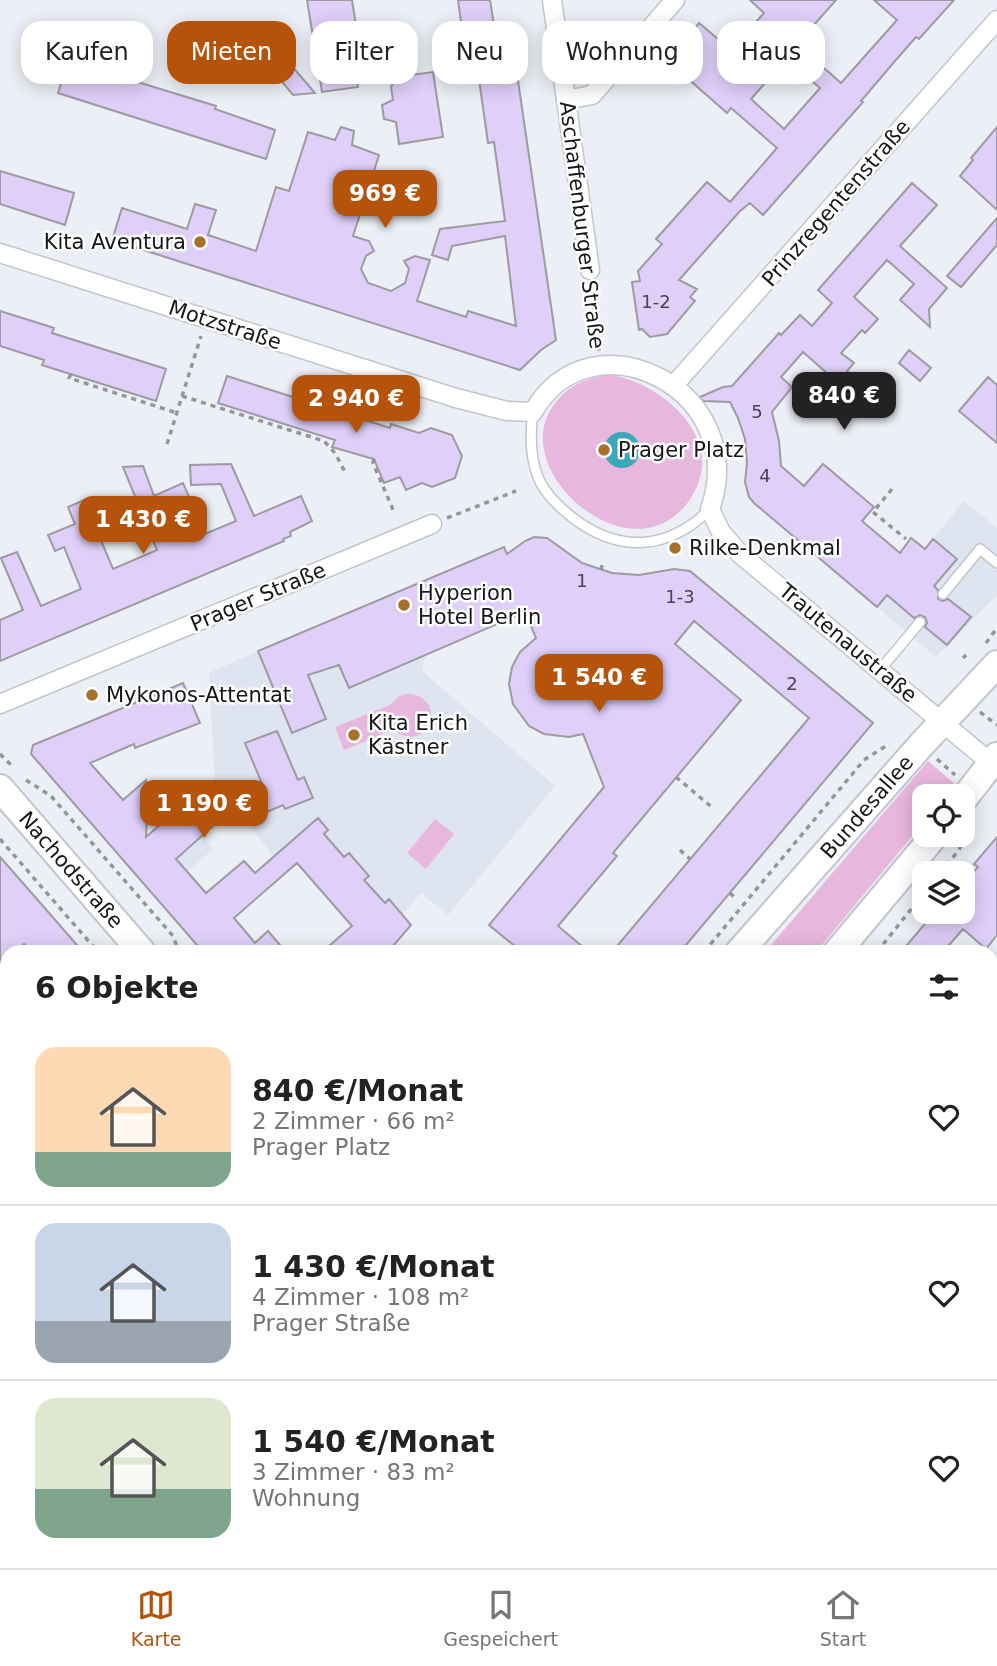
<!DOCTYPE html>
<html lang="de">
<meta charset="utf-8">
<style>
body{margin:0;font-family:"DejaVu Sans",sans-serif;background:#f2f2f2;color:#222;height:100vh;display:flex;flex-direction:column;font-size:26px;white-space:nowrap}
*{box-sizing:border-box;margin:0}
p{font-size:23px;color:#767676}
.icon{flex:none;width:38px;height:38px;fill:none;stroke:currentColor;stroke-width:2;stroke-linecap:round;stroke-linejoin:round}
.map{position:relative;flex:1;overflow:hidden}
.panel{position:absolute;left:0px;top:945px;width:998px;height:623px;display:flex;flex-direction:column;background:#fff;border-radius:21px 21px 0 0;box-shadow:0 4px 18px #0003}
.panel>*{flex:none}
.banner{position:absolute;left:21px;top:21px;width:956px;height:63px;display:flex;gap:14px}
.buttons{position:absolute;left:912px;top:784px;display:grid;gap:14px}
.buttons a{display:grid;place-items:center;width:63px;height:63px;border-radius:14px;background:#fff;box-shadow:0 4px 18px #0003;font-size:35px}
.price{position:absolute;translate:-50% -60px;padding:0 16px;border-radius:14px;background:#b45309;color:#fff;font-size:23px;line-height:46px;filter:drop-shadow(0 2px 4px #0008)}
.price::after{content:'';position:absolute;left:50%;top:42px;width:21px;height:16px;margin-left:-10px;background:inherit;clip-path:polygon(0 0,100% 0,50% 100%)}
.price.active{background:#222;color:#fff}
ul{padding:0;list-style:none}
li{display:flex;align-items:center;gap:21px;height:175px;padding:0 35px}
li+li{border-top:2px solid #e0e0e0}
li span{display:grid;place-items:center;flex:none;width:196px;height:140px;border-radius:21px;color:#555}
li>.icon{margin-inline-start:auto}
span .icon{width:84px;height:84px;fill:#fffc;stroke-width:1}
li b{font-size:30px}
h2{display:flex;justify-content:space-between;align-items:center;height:84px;padding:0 35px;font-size:30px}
.chip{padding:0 24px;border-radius:21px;background:#fff;box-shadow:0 4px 18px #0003;font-size:24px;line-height:63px}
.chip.active{background:#b45309;color:#fff}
.tabs{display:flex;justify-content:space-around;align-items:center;height:98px;border-top:2px solid #e0e0e0;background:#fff;font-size:19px;color:#767676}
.tabs a{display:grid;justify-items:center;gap:4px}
.tabs .active{color:#b45309}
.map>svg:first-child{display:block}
.built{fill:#dfe4f1}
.green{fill:#e8b7dd}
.water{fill:#3aa8b8}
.building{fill:#dfcff9;stroke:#9d9ba1;stroke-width:2;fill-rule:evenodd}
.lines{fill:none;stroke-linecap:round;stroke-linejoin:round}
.lane-casing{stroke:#c3c5cc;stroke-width:12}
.street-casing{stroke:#c3c5cc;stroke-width:21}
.secondary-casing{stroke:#c3c5cc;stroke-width:30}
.path{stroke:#94969a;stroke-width:3.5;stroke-dasharray:5 5;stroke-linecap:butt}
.lane{stroke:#fff;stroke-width:9}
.street{stroke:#fff;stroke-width:18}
.secondary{stroke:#fff;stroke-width:26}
.poi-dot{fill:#a8702d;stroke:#fff;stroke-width:2.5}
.labels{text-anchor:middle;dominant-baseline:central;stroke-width:5;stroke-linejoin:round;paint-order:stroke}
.number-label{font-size:18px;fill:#484450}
.street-label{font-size:21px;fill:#151618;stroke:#fff}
.poi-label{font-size:21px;fill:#151618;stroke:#fff;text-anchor:start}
</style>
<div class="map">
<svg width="997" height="1568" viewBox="0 0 997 1568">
<rect width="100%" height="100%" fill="#eceff5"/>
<path class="built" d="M964 501 997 528V595L936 657 877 607Z
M311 627 329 668 339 664 425 655 422 671 555 786 448 915 421 893 402 915 389 900 385 903 364 880 368 876 349 853 344 857 324 834 328 830 319 819 274 857 215 781 209 673Z
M202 836 213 849 186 873 177 864 175 857Z"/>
<path class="green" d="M611 375C658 382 721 433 697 486 690 502 682 512 667 521 606 557 507 461 556 402 570 384 589 377 611 375Z
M406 694C449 693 431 757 393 730L344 750 335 727 390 705 399 696Z
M928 761 955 784 945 796H924V822L816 952H765Z
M435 819 454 834 426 869 407 853Z
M253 1561H355L349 1568H249Z"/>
<path class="water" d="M604 450a18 18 0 1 1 36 0a18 18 0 1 1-36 0Z"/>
<path class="building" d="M307 0H352L362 64 354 65 358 87 322 92Z
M458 0H490L500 62 515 60 556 340 541 350 520 370 112 240 122 208 187 229 195 204 216 210 208 235 256 251 276 187 289 191 308 132 335 140 341 127 354 131 352 145 379 155 353 236 369 241 374 251 366 256 361 269 368 283 391 291 405 283 409 269 404 261 415 256 430 260 417 301 466 317 468 311 516 326 505 236 452 246 448 260 432 255 440 229 505 221 494 142 488 143 477 65 467 66Z
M750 0H836L797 44 841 83 897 20 874 0H954L919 39 916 37 895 61 861 101 863 102 763 215 750 203 740 211 679 280 697 289 690 297 695 301 667 334 650 337 642 329 639 330 632 282 640 281 638 271 662 244 656 239 707 182 730 202 777 148 731 108 727 113 669 62 699 23 731 50 764 13ZM786 59 820 88 784 129 751 99Z
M261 30 315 93 293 95 248 41Z
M69 59 96 67 98 70 216 106 215 109 275 130 266 159 58 93Z
M433 72 443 137 399 144 396 122 384 119 382 105 393 100 391 87 396 77Z
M997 127V210L960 176 973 160 971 158Z
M0 171 74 193 65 225 0 204Z
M912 183 937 205 900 246 947 288 929 309 930 327 900 300 914 284 887 260 854 297 878 319 865 333 862 330 841 353 854 363 847 371 859 381 839 404 817 385 828 374 803 352 781 377 792 387 772 412 779 441 781 466 804 486 823 464 874 507 862 521 900 553 911 538 925 549 933 539 957 559 934 586 938 590V599L943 601 948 599 971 617 947 645 925 627 927 623 925 617 920 615 914 618 887 595 877 607 754 503 749 497 745 482 747 463 745 439 738 418 730 402 703 401 700 397 723 387 732 386 779 333 781 335 800 315 812 326 832 303 818 290Z
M997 218V245L961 287 947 276Z
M0 311 54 328 52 333 166 369 156 401 42 365 44 360 0 346Z
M909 350 931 368 920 381 899 363Z
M227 376 390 428 391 424 419 433 431 428 452 435 462 456 455 478 432 487 422 483 406 490 400 477 384 483 374 459 332 447 335 440 218 403Z
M988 377 997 385V443L959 411Z
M231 464 254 516 301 496 312 521 290 532 291 536 283 539 284 541 0 661V620L23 610 1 558 17 552 41 606 81 589 64 547 55 551 48 535 75 524 68 507 84 500 113 569 157 550 123 467 143 466 154 496 183 483 205 534 236 521 221 484 191 485 190 465Z
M534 537 547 538 582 563 612 573 639 575 674 569 690 571 873 723 680 952H612L809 718 694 621 675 644 741 700 613 853 617 856 558 926 589 952H522L489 925 604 787 583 734 569 737 544 734 529 726 513 704 509 684 512 667 520 652 536 638 525 612 349 688 339 665 308 675 326 719 292 733 258 651 504 547 507 554 525 541Z
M183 683 200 723 135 748 134 744 90 763 123 800 146 780 145 796 148 800 146 837 190 799 213 826 176 859 206 893 244 861 255 873 318 818 328 830 324 834 344 857 349 853 369 876 364 880 385 903 389 899 411 925 388 952H322L352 926 297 863 234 918 255 943 268 931 280 945 272 952H203L31 754 33 745Z
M277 731 298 780 304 777 313 798 285 809 283 805 262 814 252 790 263 786 245 743Z
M997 837V935L986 949 963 929 943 952H901L935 912H962V886L978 867 974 864Z
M0 857 43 906 83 952H31L24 944 14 952H7V958L0 964Z"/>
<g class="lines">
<defs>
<path id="lane" d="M533 412C530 434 530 457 538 477 544 493 559 507 573 518 619 553 668 551 710 509
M943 594 980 549 997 563
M880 670 920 622"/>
<path id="street" d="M552 0 590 270
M566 100 592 95 675 0
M0 253 456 398 507 411 533 412C592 309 752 391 710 509L721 532 740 554 997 768
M674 385 997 20
M0 704 432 524
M0 1150 7 1155"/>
<path id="secondary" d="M0 788 142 952
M962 801 997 756
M739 952 921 745 997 664
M837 952 935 835
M990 1519 997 1523
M0 1527H7
M0 1555H7
M861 1561 873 1568
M234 1568 238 1561
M365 1568 370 1561"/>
</defs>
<use href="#lane" class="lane-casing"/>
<use href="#street" class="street-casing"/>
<use href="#secondary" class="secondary-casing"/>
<path class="path" d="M592 286 599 351
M71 374 69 378 177 413
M182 396 324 441 335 453 346 474
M167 444 201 336
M374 459 373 463 394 512
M892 489 873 512 906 539
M447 518 516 491
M601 570 603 561
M986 643 997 628
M963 658 966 655
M980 712 997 725
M0 754 13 767
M937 759 955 775
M676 777 714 809
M26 780 51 796 173 936 179 952
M0 839 98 952
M680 850 690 859
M940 873 959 850 972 823
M730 893 735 898
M704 952 864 760 889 744
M877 952 924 893
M0 1443 7 1442
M472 1561 477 1568
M814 1561 826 1568
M181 1566 191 1561
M124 1568 169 1564 184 1568
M202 1568 204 1561
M394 1568 400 1561
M405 1568 406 1566 409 1568"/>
<use href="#lane" class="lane"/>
<use href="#street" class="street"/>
<use href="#secondary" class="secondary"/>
</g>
<g class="poi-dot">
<circle cx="200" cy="242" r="7"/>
<circle cx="604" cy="450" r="7"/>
<circle cx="675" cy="548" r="7"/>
<circle cx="404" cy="605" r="7"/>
<circle cx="92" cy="695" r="7"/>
<circle cx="354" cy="735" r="7"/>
</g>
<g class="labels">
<g class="number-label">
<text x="656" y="301">1-2</text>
<text x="757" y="411">5</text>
<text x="765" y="475">4</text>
<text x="582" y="580">1</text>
<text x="680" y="596">1-3</text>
<text x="792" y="683">2</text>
</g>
<g class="street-label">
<text transform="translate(836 203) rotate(-49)">Prinzregentenstraße</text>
<text transform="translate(582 225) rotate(83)">Aschaffenburger Straße</text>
<text transform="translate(225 325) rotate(18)">Motzstraße</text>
<text transform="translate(258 597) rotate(-23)">Prager Straße</text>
<text transform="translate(848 643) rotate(40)">Trautenaustraße</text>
<text transform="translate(867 807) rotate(-49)">Bundesallee</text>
<text transform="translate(71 870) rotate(49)">Nachodstraße</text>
</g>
<g class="poi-label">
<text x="186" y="242" text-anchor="end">Kita Aventura</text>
<text x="618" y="450">Prager Platz</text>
<text x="689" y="548">Rilke-Denkmal</text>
<text x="418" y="593">Hyperion<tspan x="418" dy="24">Hotel Berlin</tspan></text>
<text x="106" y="695">Mykonos-Attentat</text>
<text x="368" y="723">Kita Erich<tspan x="368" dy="24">Kästner</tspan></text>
</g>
</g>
</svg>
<div class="buttons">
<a><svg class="icon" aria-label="locate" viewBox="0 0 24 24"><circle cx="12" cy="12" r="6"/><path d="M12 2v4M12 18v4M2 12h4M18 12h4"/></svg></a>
<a><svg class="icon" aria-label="layers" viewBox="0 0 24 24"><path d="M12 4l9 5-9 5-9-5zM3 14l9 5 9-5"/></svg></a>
</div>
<b class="price" style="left:385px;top:230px">969 €</b>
<b class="price active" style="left:844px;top:432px">840 €</b>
<b class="price" style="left:356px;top:435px">2 940 €</b>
<b class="price" style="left:143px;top:556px">1 430 €</b>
<b class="price" style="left:599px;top:714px">1 540 €</b>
<b class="price" style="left:204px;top:840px">1 190 €</b>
<div class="banner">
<a class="chip">Kaufen</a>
<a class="chip active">Mieten</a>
<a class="chip">Filter</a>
<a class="chip">Neu</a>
<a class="chip">Wohnung</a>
<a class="chip">Haus</a>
</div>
<section class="panel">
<h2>6 Objekte<svg class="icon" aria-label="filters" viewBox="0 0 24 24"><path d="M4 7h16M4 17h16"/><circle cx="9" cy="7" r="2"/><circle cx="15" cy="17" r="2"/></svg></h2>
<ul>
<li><span style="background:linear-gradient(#ffd9b3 75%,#7fa58c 0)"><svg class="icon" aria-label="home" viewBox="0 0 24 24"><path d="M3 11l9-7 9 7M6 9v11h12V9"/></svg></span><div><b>840 €/Monat</b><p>2 Zimmer · 66 m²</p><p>Prager Platz</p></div><svg class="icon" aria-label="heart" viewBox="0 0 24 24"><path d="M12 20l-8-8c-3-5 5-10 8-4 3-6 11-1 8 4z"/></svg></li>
<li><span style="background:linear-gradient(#c9d6e8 70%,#9aa5b1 0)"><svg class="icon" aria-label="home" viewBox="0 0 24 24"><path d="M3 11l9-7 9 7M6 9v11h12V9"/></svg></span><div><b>1 430 €/Monat</b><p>4 Zimmer · 108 m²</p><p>Prager Straße</p></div><svg class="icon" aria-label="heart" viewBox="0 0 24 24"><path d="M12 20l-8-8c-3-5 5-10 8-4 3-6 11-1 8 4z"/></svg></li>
<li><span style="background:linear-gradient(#dfe7d0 65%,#7fa58c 0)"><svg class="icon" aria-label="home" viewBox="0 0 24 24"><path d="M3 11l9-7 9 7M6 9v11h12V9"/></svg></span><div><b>1 540 €/Monat</b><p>3 Zimmer · 83 m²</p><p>Wohnung</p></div><svg class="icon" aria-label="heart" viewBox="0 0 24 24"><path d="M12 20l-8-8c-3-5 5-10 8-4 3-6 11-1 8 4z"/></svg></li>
</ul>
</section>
</div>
<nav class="tabs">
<a class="active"><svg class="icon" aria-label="map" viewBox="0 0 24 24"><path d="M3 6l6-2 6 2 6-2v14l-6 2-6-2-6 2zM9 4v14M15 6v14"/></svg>Karte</a>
<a><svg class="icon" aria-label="saved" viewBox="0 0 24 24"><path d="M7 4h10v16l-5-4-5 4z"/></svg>Gespeichert</a>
<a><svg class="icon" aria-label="home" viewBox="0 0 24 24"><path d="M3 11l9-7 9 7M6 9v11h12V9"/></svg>Start</a>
</nav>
